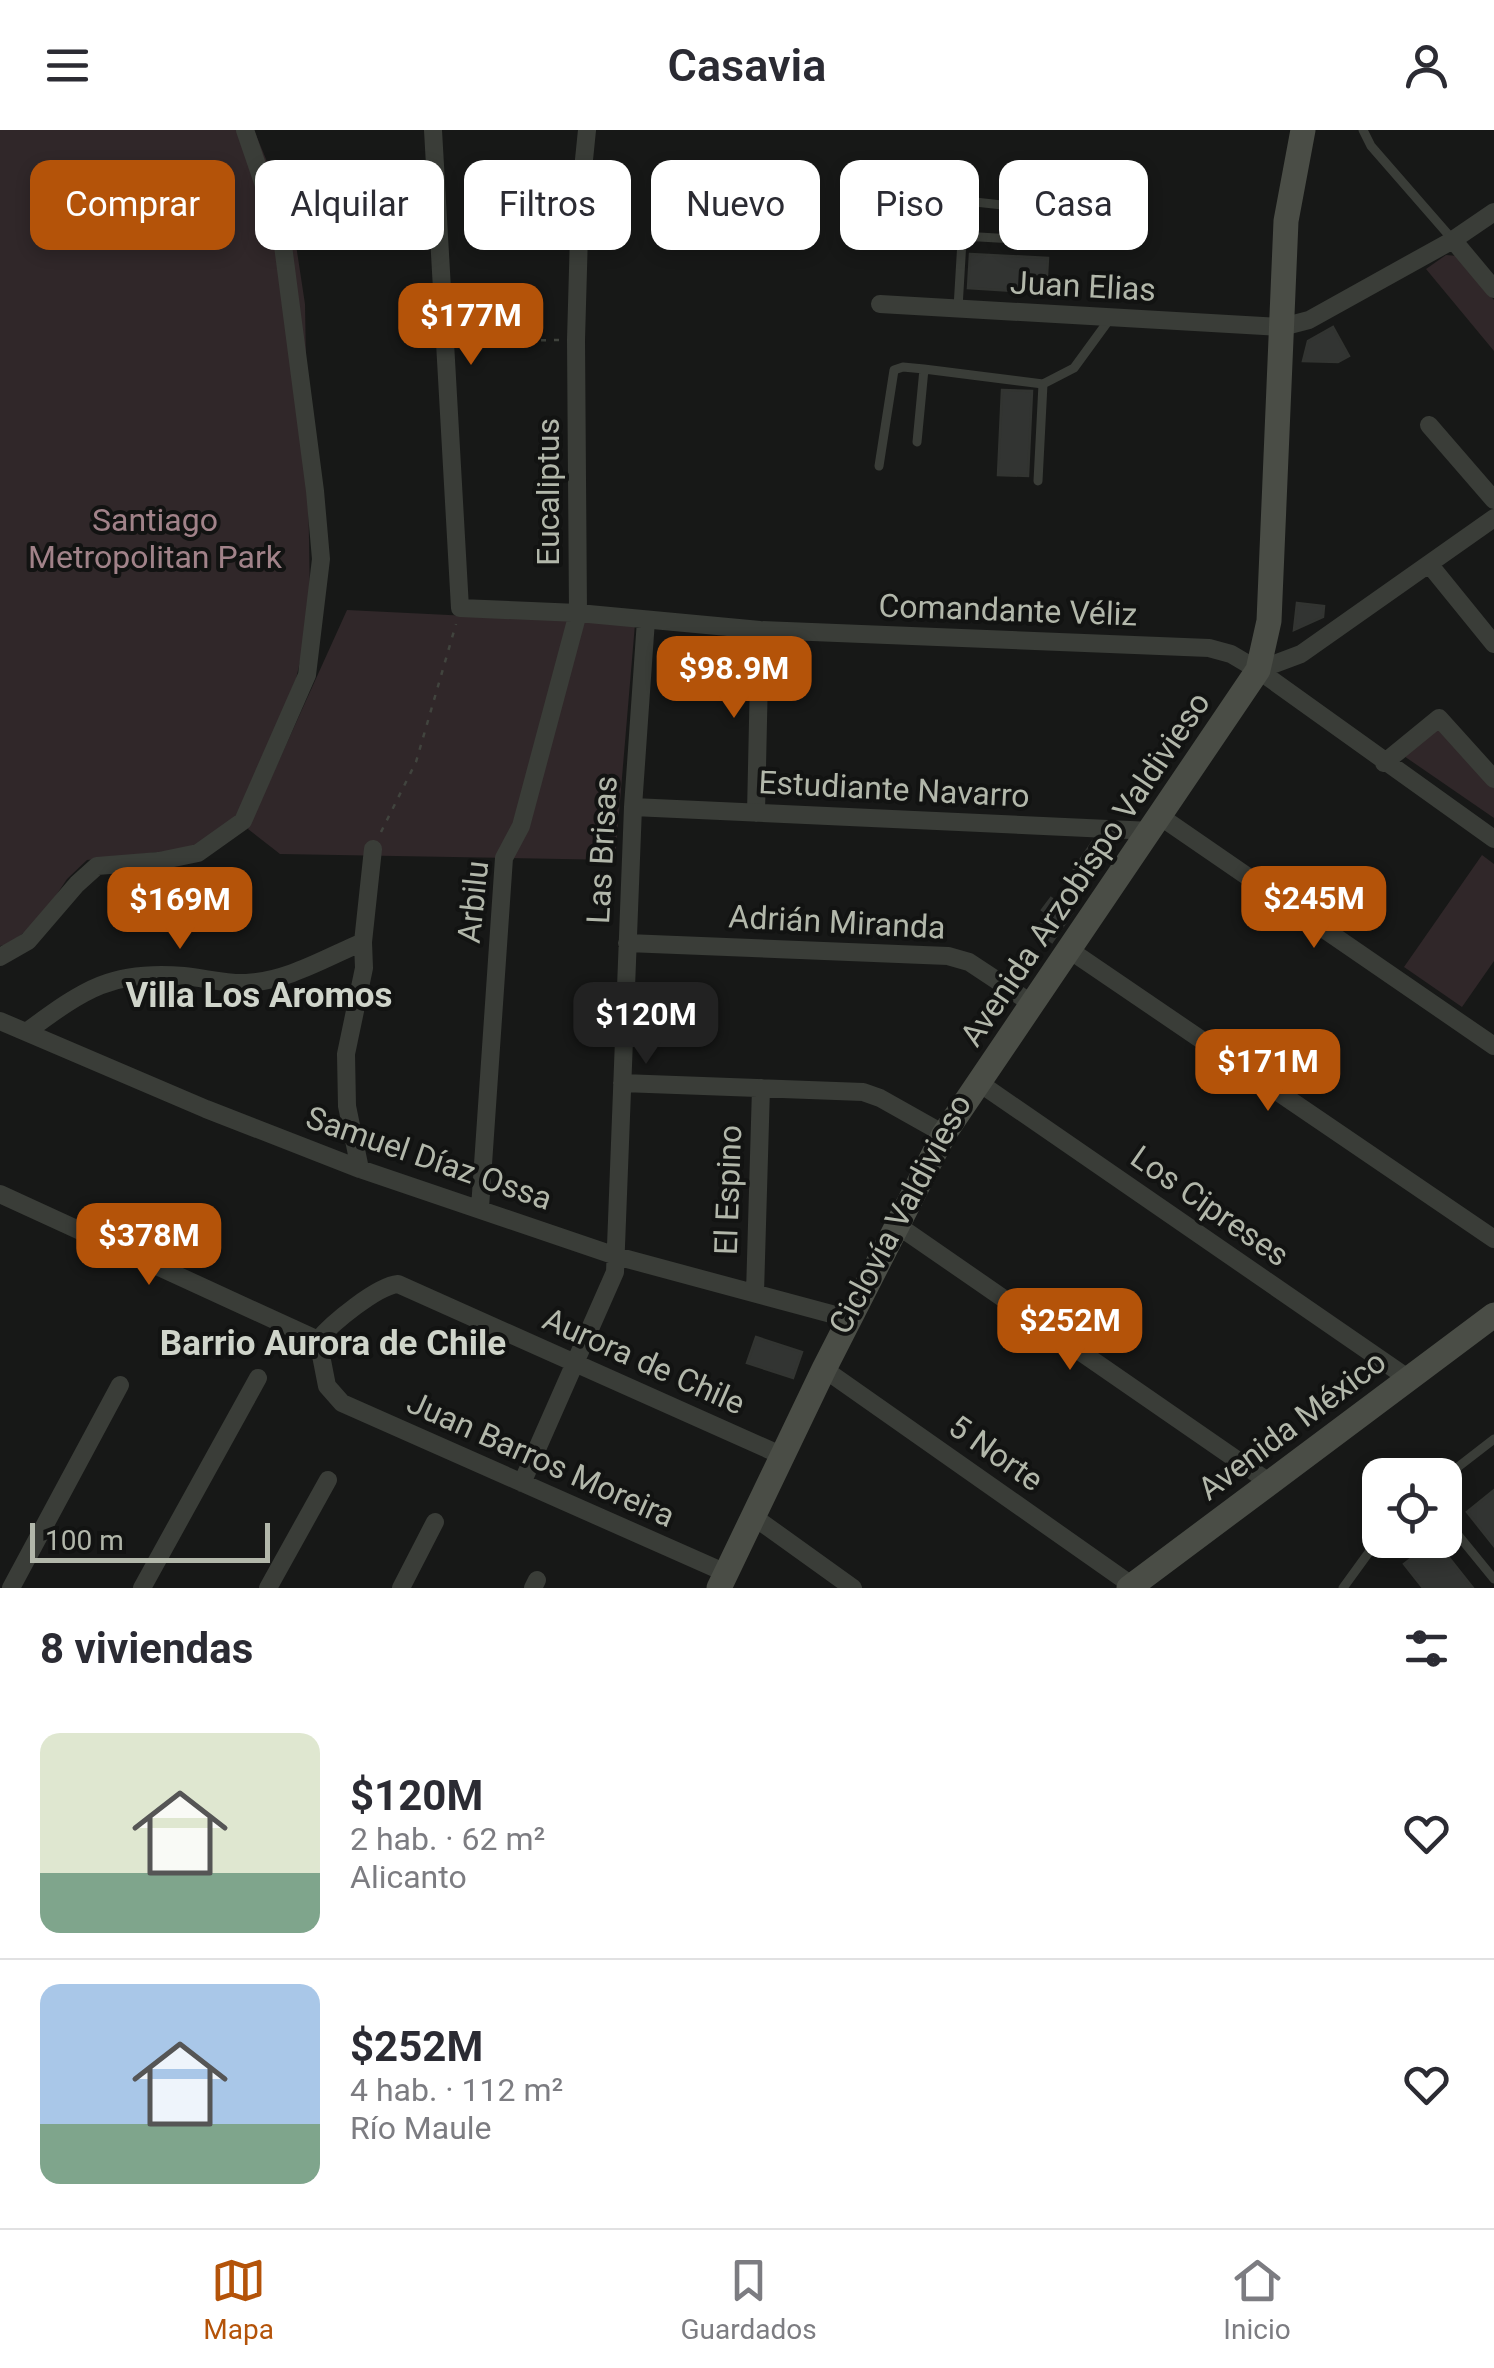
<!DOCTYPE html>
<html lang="es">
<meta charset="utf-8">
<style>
body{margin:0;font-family:Roboto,sans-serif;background:#f7f7f7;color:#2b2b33;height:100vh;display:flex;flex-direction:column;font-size:38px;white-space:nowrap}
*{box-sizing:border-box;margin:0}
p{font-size:32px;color:#7c7c81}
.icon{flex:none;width:55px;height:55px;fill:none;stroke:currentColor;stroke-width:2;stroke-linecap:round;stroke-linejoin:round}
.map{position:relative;height:1458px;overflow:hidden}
.panel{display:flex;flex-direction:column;background:#fff;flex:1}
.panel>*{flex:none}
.top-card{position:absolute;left:30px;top:30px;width:1435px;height:90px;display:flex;gap:20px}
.fabs{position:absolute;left:1362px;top:1328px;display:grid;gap:20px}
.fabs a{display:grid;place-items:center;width:100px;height:100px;border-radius:20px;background:#fff;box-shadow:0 5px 15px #0003;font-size:50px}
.scale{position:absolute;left:30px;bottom:25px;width:240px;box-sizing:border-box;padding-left:10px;border:5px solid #b2b7aa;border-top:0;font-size:28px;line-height:35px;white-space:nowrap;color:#b2b7aa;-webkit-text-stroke:8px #121312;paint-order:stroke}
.price{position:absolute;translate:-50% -85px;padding:0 22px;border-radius:20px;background:#b45309;color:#fff;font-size:32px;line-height:65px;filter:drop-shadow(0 2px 5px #0008)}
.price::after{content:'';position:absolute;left:50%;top:60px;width:30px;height:22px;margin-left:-15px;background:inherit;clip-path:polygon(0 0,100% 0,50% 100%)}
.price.active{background:#222;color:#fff}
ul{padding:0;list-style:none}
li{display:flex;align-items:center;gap:30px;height:250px;padding:0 40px}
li+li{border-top:2px solid #e1e1e2}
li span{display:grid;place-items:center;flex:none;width:280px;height:200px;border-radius:20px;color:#555}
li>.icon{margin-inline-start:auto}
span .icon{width:120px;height:120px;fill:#fffc;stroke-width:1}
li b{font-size:42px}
h2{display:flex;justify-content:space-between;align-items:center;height:120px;padding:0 40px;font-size:42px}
.chip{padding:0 35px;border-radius:20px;background:#fff;box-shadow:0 5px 15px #0003;font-size:35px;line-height:90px}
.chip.active{background:#b45309;color:#fff}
header{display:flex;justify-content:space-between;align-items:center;height:130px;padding:0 40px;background:#fff;font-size:45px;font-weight:600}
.menu{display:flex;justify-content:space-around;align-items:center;height:140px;border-top:2px solid #e1e1e2;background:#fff;font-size:28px;color:#7c7c81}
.menu a{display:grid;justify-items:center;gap:5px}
.menu .active{color:#b45309}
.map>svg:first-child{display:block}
.green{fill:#302729}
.building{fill:#323432;stroke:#323431;stroke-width:2.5}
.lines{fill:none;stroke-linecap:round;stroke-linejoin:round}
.path{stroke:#41443e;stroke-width:2.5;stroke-dasharray:5 8;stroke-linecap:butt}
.lane{stroke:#3a3d38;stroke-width:9}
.street{stroke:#3a3d38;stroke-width:18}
.secondary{stroke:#4a4d46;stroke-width:25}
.labels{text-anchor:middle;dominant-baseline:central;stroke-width:8;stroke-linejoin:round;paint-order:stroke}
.street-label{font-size:32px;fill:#b2b7aa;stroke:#121312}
.park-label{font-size:32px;fill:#a18289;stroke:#121312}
.neighbourhood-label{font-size:35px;font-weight:bold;fill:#cfd4ca;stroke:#121312}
</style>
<header><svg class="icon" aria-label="menu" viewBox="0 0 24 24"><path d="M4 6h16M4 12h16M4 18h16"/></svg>Casavia<svg class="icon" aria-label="person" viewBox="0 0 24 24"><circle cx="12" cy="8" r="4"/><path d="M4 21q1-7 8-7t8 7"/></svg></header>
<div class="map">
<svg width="1494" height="1458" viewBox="0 0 1494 1458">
<rect width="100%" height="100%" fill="#171817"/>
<path class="green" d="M0 0H254L293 95 305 174 310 468 307 502 296 549 236 691 196 718 87 730 67 749 39 791 9 814 0 816Z
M1446 125 1458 126 1494 170V221L1426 139Z
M347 480 635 494 615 730 280 724 248 699Z
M1438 595 1494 658V688L1401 624Z
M1482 725 1494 734V831L1462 877 1404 837Z"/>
<path class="building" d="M970 124 1048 128 1046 163 968 158Z
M1333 197 1349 226 1338 232 1303 231 1308 211Z
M1002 260 1032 261 1028 346 998 345Z
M1297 473 1324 476 1323 487 1294 500Z
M1093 711 1108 718 1088 748 1074 739Z
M1051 768 1072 783 1052 812 1036 801 1048 784 1042 780Z
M756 1207 802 1222 793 1248 747 1233Z
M1494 1360V1416L1467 1382Z
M1435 1410 1473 1458H1423L1404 1434Z"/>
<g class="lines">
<path class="path" d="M463 211 560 210
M381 702 416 632 456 494"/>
<path class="lane" d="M1363 0 1371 16 1453 110
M958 178 964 77 975 72 1039 79 1043 85 1042 100 1029 110 962 106
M917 312 924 239 1043 254 1074 238 1109 190
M879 336 894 240 903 237 924 239
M1038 351 1043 254
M1445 1347 1494 1309
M1445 1389 1494 1449
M1343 1458 1380 1407"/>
<path class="street" d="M433 0 460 478 578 483 760 500 1209 518 1231 524 1258 540 1494 709
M1453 110 1494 159
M880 174 1282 197 1309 190 1453 110 1494 82
M1429 295 1494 370
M1429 434 1494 514
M1258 540 1301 524 1494 388
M1384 633 1439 588 1494 649
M633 677 1152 701
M756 683 760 500
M1161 687 1494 916
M627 813 948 826 969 832 1031 873
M1068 819 1494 1109
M0 827 28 811 77 754 97 736 159 731 198 723 243 691 307 545 321 429 315 361 282 108 245 0
M0 891 206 979 360 1039 616 1126 850 1189
M29 900C85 859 112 840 184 846 205 848 226 854 246 853 288 851 325 828 363 812
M978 952 1409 1249
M622 953 863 962 880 968 944 1004
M360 1039 347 976 346 924 364 838 363 812 373 719
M0 1064 318 1210
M480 1078 504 728 521 696 578 483 576 210 580 69 587 0
M897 1095 1269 1352
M755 1163 761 958
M318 1210C332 1193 377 1156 398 1154L783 1326
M318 1210 327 1256 342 1273 726 1443
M824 1239 1133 1456
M522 1353 615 1142 633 677 646 490
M754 1387 853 1458
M11 1458 120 1255
M142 1458 258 1248
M268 1458 328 1350
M401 1458 435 1392
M533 1458 537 1450"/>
<path class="secondary" d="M719 1458 824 1239 944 1004 1258 540 1269 491 1286 91 1303 0
M1129 1458 1494 1185"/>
</g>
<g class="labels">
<g class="street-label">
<text transform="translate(1083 156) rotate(3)">Juan Elias</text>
<text transform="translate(548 362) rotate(-90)">Eucaliptus</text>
<text transform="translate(1008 480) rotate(2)">Comandante Véliz</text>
<text transform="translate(894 659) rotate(3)">Estudiante Navarro</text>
<text transform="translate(602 720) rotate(-87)">Las Brisas</text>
<text transform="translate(1085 739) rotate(-56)">Avenida Arzobispo Valdivieso</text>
<text transform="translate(473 772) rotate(-84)">Arbilu</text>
<text transform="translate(837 792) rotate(3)">Adrián Miranda</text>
<text transform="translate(429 1028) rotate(19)">Samuel Díaz Ossa</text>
<text transform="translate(728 1060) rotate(-88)">El Espino</text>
<text transform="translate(1210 1076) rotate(35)">Los Cipreses</text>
<text transform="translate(900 1084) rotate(-62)">Ciclovía Valdivieso</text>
<text transform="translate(644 1231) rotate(24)">Aurora de Chile</text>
<text transform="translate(1292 1295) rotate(-37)">Avenida México</text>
<text transform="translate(996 1323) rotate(35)">5 Norte</text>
<text transform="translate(541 1329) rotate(24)">Juan Barros Moreira</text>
</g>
<g class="park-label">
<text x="155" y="390">Santiago<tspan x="155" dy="37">Metropolitan Park</tspan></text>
</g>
<g class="neighbourhood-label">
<text x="259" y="865">Villa Los Aromos</text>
<text x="333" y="1213">Barrio Aurora de Chile</text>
</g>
</g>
</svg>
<div class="fabs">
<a><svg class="icon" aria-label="locate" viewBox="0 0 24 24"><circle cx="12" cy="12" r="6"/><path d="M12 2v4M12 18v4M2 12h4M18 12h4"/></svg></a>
</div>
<div class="scale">100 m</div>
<b class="price" style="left:471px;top:238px">$177M</b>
<b class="price" style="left:734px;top:591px">$98.9M</b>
<b class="price" style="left:1314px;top:821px">$245M</b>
<b class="price" style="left:180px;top:822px">$169M</b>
<b class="price active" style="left:646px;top:937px">$120M</b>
<b class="price" style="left:1268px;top:984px">$171M</b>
<b class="price" style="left:149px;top:1158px">$378M</b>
<b class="price" style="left:1070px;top:1243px">$252M</b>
<div class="top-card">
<a class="chip active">Comprar</a>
<a class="chip">Alquilar</a>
<a class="chip">Filtros</a>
<a class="chip">Nuevo</a>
<a class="chip">Piso</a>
<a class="chip">Casa</a>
</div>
</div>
<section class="panel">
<h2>8 viviendas<svg class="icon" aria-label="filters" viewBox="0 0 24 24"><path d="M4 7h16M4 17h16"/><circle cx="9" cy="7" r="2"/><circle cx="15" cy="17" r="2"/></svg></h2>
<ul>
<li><span style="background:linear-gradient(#dfe7d0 70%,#7fa58c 0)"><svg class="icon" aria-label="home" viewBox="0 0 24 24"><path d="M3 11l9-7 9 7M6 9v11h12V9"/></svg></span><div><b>$120M</b><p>2 hab. · 62 m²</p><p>Alicanto</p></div><svg class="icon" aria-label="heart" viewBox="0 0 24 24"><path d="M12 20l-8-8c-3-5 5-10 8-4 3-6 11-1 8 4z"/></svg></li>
<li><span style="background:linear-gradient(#a9c7e8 70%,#7fa58c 0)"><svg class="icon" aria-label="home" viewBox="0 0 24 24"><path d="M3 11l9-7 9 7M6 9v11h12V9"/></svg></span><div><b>$252M</b><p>4 hab. · 112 m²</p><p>Río Maule</p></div><svg class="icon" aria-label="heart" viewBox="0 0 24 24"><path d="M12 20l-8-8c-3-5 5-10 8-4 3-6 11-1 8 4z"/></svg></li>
</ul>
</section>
<nav class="menu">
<a class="active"><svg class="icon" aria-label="map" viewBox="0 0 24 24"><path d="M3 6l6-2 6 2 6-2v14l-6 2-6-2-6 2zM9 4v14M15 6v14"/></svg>Mapa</a>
<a><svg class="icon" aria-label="saved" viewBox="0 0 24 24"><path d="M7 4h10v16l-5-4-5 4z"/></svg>Guardados</a>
<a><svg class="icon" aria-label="home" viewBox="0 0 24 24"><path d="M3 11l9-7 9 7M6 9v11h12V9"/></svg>Inicio</a>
</nav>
